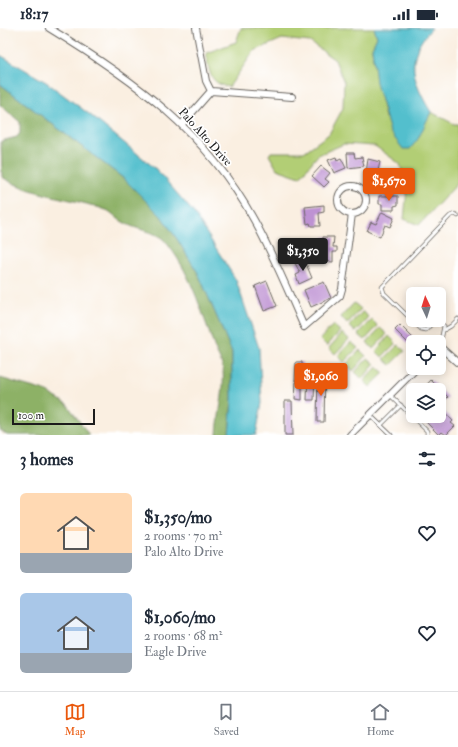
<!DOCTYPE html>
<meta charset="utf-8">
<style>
body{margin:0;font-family:"IM FELL Double Pica",serif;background:#f2f2f3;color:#1f2937;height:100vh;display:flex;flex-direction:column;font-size:15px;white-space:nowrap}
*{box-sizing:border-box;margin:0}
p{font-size:13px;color:#747a83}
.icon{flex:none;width:22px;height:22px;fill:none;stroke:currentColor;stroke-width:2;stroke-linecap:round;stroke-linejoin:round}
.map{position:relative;height:407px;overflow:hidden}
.panel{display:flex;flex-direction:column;background:#fff;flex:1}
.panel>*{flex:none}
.needle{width:26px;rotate:356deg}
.buttons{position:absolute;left:406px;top:259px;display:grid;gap:8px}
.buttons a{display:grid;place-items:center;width:40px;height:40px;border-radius:6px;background:#fff;box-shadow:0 2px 10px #0003;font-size:20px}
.scale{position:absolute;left:12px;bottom:10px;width:83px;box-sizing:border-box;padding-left:4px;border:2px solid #1c1c1c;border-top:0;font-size:11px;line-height:14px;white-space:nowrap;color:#1c1c1c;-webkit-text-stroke:3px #fff;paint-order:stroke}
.price{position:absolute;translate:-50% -34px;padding:0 9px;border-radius:4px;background:#ea580c;color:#fff;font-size:13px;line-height:26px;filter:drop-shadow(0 1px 2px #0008)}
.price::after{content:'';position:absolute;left:50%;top:24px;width:12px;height:9px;margin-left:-6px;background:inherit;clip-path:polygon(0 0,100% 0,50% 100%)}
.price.on{background:#222;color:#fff}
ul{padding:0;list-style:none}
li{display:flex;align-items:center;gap:12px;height:100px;padding:0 20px}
li span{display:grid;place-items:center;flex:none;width:112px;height:80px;border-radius:6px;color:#555}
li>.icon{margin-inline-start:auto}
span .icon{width:48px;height:48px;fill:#fffc;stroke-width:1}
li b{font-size:17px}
h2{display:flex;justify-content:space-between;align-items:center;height:48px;padding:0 20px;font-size:17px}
.status{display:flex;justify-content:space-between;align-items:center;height:28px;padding:0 20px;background:#fff;direction:ltr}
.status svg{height:11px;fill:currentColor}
.menu{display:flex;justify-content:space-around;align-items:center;height:56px;border-top:1px solid #e0e1e3;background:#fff;font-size:11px;color:#747a83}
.menu a{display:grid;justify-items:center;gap:2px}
.menu .on{color:#ea580c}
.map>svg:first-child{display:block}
.green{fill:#b2ce74;stroke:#677548}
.forest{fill:#8db166;stroke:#546641}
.water{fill:#53bfcd;stroke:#386e74}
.building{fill:#be92d3}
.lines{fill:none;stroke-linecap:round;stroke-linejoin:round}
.lane-casing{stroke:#6a6661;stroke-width:4.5}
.street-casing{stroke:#6a6661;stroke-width:8}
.lane{stroke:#fff;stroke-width:3}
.street{stroke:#fff;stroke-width:6}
.labels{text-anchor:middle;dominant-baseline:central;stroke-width:3.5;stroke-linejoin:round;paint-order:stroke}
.street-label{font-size:12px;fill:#1c1c1c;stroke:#fff}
</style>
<div class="status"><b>18:17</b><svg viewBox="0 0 49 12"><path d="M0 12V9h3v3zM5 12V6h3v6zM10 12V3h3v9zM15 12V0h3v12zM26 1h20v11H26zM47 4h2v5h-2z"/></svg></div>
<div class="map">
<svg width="458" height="407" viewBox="0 0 458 407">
<rect width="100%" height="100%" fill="#fff"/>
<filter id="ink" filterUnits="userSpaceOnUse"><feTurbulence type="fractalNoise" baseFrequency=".025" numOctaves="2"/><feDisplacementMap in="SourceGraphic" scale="8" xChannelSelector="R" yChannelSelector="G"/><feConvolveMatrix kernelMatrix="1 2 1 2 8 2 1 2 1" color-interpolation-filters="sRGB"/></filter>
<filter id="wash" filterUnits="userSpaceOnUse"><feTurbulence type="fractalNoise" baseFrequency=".012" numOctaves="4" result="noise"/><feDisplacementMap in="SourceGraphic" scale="16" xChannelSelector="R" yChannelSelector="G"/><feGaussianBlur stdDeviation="0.9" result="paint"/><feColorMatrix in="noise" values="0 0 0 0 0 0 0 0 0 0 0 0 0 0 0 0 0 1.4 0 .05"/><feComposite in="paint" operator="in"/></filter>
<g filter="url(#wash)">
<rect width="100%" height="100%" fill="#faefe1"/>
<path class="green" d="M241 0H374L377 9 372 20 373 31 385 90 427 92 431 84 454 96H458V155L419 197 404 191 407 161 400 136 375 118 344 116 318 127 300 149 277 141 269 127 271 124H304L329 106 343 80 344 54 335 32 310 14 282 11 254 23 229 59C209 56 209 42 206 25L236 14Z
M354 275 361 281 347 296 341 289Z
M363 283 369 290 356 304 349 298Z
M372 292 378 298 365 312 358 306Z
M333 297 340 303 327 318 320 311Z
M380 300 387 306 373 321 367 314Z
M342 305 349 311 335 326 329 320Z
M389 308 396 315 382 329 376 323Z
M351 314 358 320 344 334 338 328Z
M398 317 405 323 391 337 384 331Z
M360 322 366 328 353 343 346 336Z
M368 330 375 336 362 351 355 344Z
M377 339 384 345 370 359 364 353Z"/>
<path class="forest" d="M0 56 123 150 161 188 177 211 198 245 232 324V372L229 407H217C218 385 225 363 223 341 222 333 216 326 214 318 201 282 190 242 164 212 157 204 133 201 123 194 117 191 112 184 106 182 71 169 34 169 2 149L1 113 17 109 20 105V94L0 77Z
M0 350 45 363 67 376 89 407H7L0 402Z"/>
<path class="water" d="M374 0H432C404 29 412 53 431 84L418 111 410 121H403L390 104 376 55 372 20 377 9Z
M0 27 46 54 89 86 156 141 194 185 236 252 259 320 262 375 256 407H229L232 372V324L198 245 177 211 161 188 123 150 0 56Z"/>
<g id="blocks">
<path class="building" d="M347 125H354L355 130 362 129 364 138 348 140Z
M336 129 337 132 341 130 346 140 334 145 328 132Z
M368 131 380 134 377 147 366 145Z
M321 138 330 145 325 151 329 154 324 159 312 148Z
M388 144 395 154 389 159 386 155 380 160 375 154Z
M379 168H398V177L394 178V182H382V176H379Z
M324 177V184L319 185 320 198H311L310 195 307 196 305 179Z
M382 184 394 190 390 199 385 197 380 209 367 203 371 194 376 196Z
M323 209H334L333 219H337V224H333V234L321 233Z
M304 231 312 250 299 256 296 247 300 245 295 235Z
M267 253 277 278 264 283 255 258Z
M324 254 331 270 311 279 304 262Z
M400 297 417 314H413V320L395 302Z
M296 334H302V353L295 352Z
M318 343 325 344 324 394H317Z
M308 344 315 345 314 372H307Z
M431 352 448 369 439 378V362H422Z
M296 354H302V372L295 371Z
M413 370V381L408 376Z
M285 373H292L293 407H285Z
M439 378 453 393 451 395 455 398 446 407 442 404 439 407 420 388H439Z"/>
</g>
</g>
<g filter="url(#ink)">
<use href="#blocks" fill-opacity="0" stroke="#6a6661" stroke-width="1"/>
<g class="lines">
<defs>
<path id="lane" d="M435 292 426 302 421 301 384 265 382 259 450 188 455 186 458 188
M437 292 444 298 440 317
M444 302 451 298 458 291
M390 367 427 403V407
M370 387 391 407
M381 397 401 377"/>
<path id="street" d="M49 0C134 52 205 102 254 192 273 226 288 263 304 299L340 268 342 261 352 186
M196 0 206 53 211 63
M211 63 292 69
M182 96 211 63
M338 172a14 14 0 1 1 28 0a14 14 0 1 1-28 0Z
M439 318 458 335
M350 407 417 340"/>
</defs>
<use href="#lane" class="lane-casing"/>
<use href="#street" class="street-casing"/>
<use href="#lane" class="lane"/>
<use href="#street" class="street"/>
</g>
</g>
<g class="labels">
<g class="street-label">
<text transform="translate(205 109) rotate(48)">Palo Alto Drive</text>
</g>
</g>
</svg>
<div class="buttons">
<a><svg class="needle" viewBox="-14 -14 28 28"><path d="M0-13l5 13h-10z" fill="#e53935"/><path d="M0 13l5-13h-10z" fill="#747a83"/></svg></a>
<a><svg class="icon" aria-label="locate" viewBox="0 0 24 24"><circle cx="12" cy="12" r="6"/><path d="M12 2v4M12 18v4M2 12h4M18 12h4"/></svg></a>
<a><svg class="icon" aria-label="layers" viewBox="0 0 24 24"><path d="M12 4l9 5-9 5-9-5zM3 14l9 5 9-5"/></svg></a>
</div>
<div class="scale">100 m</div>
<b class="price" style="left:389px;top:174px">$1,670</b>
<b class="price on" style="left:303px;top:244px">$1,350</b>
<b class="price" style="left:321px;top:369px">$1,060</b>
</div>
<section class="panel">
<h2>3 homes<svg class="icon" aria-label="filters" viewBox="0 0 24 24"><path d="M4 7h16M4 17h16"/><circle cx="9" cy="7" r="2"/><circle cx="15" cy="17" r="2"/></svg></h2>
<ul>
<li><span style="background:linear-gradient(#ffd9b3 75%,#9aa5b1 0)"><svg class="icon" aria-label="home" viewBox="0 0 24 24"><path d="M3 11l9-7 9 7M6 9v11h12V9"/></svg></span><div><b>$1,350/mo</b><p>2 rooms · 70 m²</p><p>Palo Alto Drive</p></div><svg class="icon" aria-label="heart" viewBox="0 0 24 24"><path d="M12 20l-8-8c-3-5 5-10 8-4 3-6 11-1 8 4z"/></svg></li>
<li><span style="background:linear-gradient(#a9c7e8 75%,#9aa5b1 0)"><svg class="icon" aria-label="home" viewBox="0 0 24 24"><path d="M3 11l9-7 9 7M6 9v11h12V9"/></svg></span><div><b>$1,060/mo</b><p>2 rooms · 68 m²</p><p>Eagle Drive</p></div><svg class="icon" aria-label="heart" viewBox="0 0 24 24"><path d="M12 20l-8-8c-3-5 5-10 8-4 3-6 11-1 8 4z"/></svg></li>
</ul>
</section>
<nav class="menu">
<a class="on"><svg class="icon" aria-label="map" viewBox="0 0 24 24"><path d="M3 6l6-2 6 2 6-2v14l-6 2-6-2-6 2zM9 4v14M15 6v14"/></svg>Map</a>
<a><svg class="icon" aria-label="saved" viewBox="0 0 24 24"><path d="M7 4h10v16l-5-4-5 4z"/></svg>Saved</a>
<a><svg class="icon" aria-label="home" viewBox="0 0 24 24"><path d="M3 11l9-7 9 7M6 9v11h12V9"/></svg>Home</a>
</nav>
